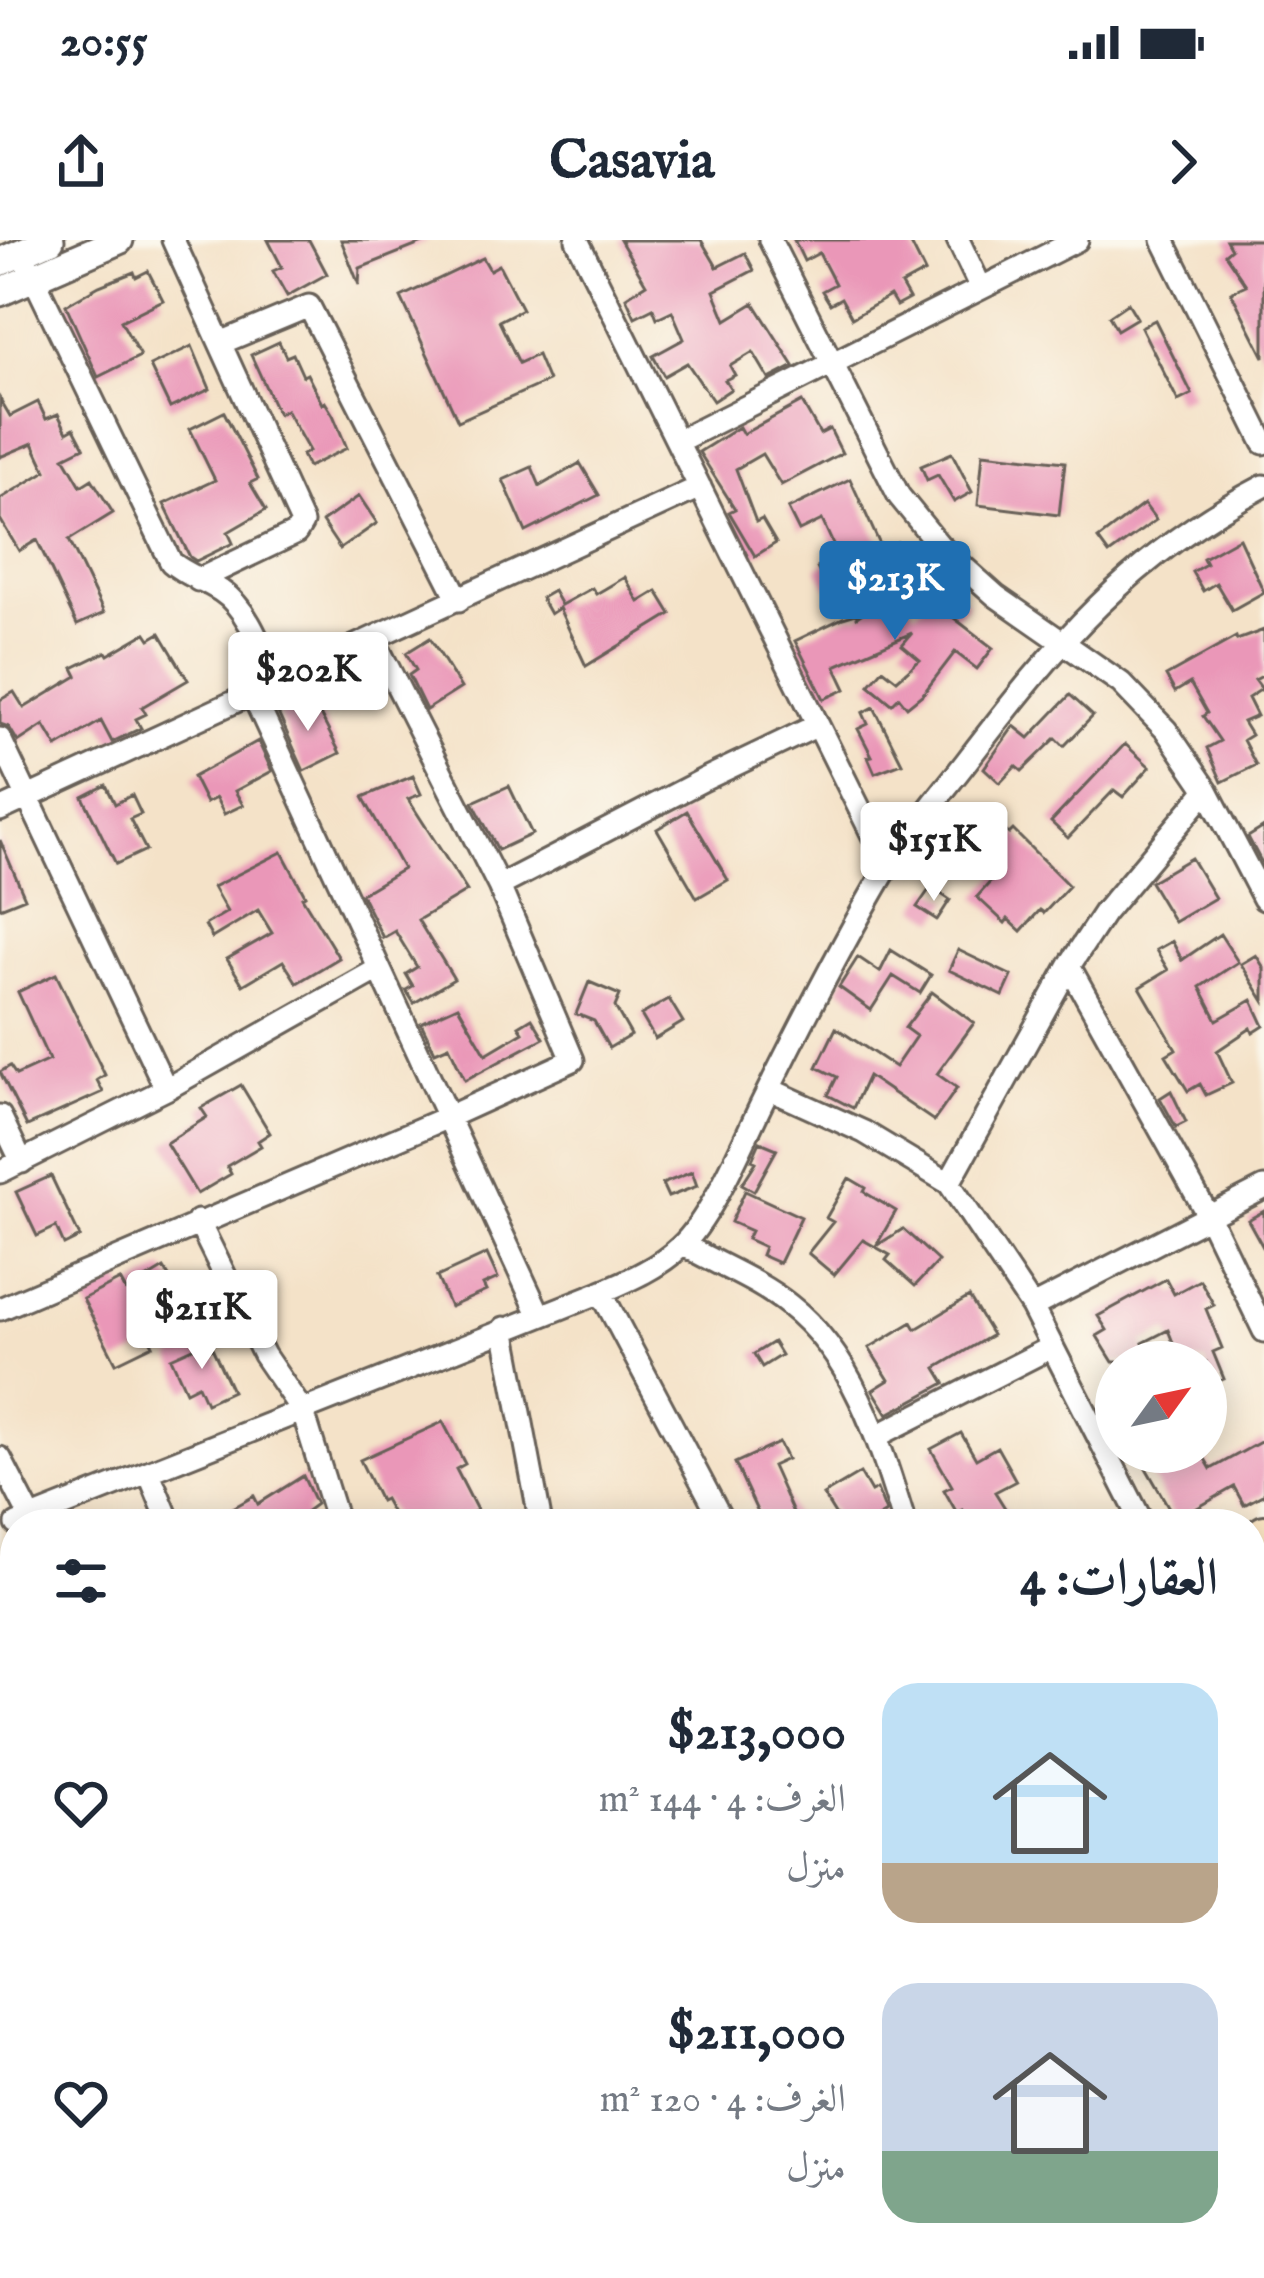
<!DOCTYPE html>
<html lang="ar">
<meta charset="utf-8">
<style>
body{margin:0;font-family:"IM FELL English",Amiri,serif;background:#f6f6f7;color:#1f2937;direction:rtl;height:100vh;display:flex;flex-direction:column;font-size:45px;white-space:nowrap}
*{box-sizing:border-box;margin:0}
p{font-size:39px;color:#747a83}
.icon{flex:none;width:66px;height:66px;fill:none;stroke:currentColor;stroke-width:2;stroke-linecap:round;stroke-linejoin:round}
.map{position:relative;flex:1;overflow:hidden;direction:ltr}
.details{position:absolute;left:0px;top:1269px;width:1266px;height:771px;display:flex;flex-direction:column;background:#fff;border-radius:48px 48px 0 0;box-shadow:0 6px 30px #0003;direction:rtl}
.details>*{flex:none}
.needle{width:78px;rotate:57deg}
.controls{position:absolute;left:1095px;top:1101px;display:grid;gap:24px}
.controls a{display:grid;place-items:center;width:132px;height:132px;border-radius:50%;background:#fff;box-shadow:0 6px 30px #0003;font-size:60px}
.price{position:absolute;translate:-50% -102px;padding:0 27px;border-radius:12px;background:#fff;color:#222;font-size:39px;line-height:78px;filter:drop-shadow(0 3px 6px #0008)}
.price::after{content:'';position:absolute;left:50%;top:72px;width:36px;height:27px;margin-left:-18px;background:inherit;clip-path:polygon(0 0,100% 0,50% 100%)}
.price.on{background:#1f6fb2;color:#fff}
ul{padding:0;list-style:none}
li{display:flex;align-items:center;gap:36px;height:300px;padding:0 48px}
li span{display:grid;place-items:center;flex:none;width:336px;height:240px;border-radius:36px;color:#555}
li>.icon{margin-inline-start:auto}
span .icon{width:144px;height:144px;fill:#fffc;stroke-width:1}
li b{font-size:51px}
h2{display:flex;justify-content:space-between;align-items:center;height:144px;padding:0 48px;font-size:51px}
.status{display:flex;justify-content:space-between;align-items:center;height:84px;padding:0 60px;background:#fff;direction:ltr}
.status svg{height:33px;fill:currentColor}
header{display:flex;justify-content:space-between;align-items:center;height:156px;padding:0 48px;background:#fff;font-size:54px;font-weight:800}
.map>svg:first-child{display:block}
.building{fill:#ea97b8}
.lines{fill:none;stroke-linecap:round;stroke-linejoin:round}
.service-casing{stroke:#686158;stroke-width:16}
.minor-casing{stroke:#686158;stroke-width:27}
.tertiary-casing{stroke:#686158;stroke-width:33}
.secondary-casing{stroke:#686158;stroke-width:36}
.service{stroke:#fff;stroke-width:10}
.minor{stroke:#fff;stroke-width:21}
.tertiary{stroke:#fff;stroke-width:27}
.secondary{stroke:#fce6c4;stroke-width:30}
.rail-casing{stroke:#1c1c1c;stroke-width:9}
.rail{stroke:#fbf7ec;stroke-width:4.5;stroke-dasharray:14;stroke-linecap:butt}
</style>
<div class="status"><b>20:55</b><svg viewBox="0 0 49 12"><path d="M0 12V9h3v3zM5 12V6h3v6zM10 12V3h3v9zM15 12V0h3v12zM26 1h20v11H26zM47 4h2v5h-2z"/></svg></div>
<header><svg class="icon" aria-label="forward" viewBox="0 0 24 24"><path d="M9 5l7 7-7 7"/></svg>Casavia<svg class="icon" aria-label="share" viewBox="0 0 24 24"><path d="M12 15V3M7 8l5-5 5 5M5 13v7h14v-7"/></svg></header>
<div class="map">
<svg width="1264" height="2038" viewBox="0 0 1264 2038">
<rect width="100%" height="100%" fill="#fbf7ec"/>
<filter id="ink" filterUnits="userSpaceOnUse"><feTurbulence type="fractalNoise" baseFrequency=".00833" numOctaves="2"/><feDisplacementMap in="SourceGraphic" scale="24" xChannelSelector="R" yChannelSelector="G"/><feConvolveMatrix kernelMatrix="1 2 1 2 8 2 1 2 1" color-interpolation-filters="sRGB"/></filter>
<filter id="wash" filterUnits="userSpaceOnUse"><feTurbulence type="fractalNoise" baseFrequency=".004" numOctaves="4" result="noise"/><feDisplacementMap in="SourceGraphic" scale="48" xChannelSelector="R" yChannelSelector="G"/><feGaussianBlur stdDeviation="2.7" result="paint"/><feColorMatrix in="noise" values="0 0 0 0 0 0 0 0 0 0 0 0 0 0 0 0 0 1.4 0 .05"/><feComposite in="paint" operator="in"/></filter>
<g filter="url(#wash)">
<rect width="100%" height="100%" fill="#f4e2c8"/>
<g id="blocks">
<path class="building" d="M268 0H309L327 34 287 56 273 31 282 27Z
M341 0H428V1L360 28 359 45Z
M620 0H701L717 27 745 13 754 30 714 51 726 80 754 63 794 126 769 139 753 112 730 126 735 135 725 140 731 149 713 161 687 123 664 136 653 116 684 99 672 71 657 78 653 68 635 77 626 57 646 44Z
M794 0H909L925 32 901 45 909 59 896 66 890 56 852 78 841 58 830 64 822 51 835 44 819 13 804 21Z
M1226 0H1264V117L1231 52 1246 45 1225 14 1231 9Z
M483 18 490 30 499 25 522 69 499 81 519 123 537 115 548 141 458 181 401 57Z
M148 31 163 60 121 81 140 116 98 137 66 65 99 46 134 32 136 37Z
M1128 63 1137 78 1117 90 1109 76Z
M1155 80 1192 154 1178 161 1141 87Z
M279 102 286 117 293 114 303 136 307 134 322 164 325 162 333 175 347 208 308 227 302 215 309 211 286 170 278 174 251 115Z
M192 106 210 149 170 168 150 126Z
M0 159 10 176 38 162 46 179 58 174 67 192 74 188 84 207 64 217 81 246 92 239 113 273 69 300 104 373 77 385 37 300 19 311 0 279V259L46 231 33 203 0 217Z
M802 162 820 194 830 189 842 213 781 245 762 214 736 229 756 282 762 279 776 303 755 316 729 272 735 269 699 212 739 187 743 194Z
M224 172 258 239 250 243 266 270 228 292 233 303 196 321 190 317 164 264 215 240 190 189Z
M952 213 972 252 954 262 938 235 927 240 921 226Z
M983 213 1065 222 1059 275 978 265Z
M580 223 599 255 526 292 503 240 532 227 540 246Z
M850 239 882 309 897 302 906 321 868 339 866 334 853 340 851 335 828 349 817 328 838 315 822 280 799 291 788 269Z
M359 256 377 283 340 309 322 282Z
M1144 264 1156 280 1109 314 1098 299Z
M1239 298 1264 352 1232 370 1216 343 1203 351 1192 332 1206 324 1203 318Z
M625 337 639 362 657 351 671 374 586 426 559 368 550 374 541 358 553 351 561 365 592 348 596 354Z
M946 341 968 364 954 378 993 408 977 429 955 412 923 454 907 467 899 457 892 464 869 445 883 429 897 440 920 420 902 405 912 393 835 426 846 449 824 459 795 401 843 378 856 374 857 377 898 349 915 372Z
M1264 390V435L1255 440 1262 449 1248 458 1257 476 1243 482 1251 495 1243 500 1256 525 1222 542 1207 508 1220 501 1203 476 1207 473 1190 443 1175 452 1166 436 1236 397 1237 400Z
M146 393 150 399 160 393 188 440 142 467 146 474 136 479 141 488 112 502 101 481 57 507 44 485 18 502 9 487 0 484V460L14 452 24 468 77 436 73 428 106 412 108 415Z
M430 398 461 448 426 470 409 435 416 430 406 413Z
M1070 455 1093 476 1064 506 1056 498 1022 531 1016 526 1000 543 984 528 1014 486 1029 498Z
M311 457 340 513 304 531 278 473Z
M874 467 902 523 875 533 868 517 872 516 858 489 868 484 863 473Z
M258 501 272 531 235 551 243 565 224 574 216 558 206 563 193 537Z
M1125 504 1150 527 1123 557 1114 550 1068 598 1051 582Z
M413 536 421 554 408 559 467 651 418 680 454 739 414 763 406 750 413 746 406 734 417 727 395 691 383 698 361 654 403 629 363 557Z
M106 545 115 564 132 555 141 574 130 579 146 610 116 624 83 557Z
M509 546 532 594 498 610 473 562Z
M687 571 728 640 697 658 657 589Z
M981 573 1009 594 1013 590 1069 646 1044 673 1040 670 1021 691 1008 679 1005 683 977 657 1000 631 959 601Z
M1264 587V627L1248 597Z
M0 600 25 658 0 668Z
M282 612 305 655 302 657 339 718 297 743 283 721 243 745 227 719 272 693 258 670 212 698 205 685 227 672 213 647Z
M1191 618 1215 658 1174 682 1150 642Z
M931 647 950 660 937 680 917 667Z
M1220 694 1238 722 1200 747 1217 780 1252 760 1264 786 1253 793 1251 788 1217 811 1232 843 1206 855 1200 844 1188 851 1166 815 1176 809 1140 747 1168 730 1156 710 1172 701 1182 720Z
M891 710 931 735 920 753 893 736 871 770 839 747 858 717 880 732Z
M958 710 1012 736 1003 756 949 730Z
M1256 715 1264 728V761L1241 724Z
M56 734 105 835 97 840 103 852 27 886 0 832 10 826 16 835 49 820 18 752Z
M589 742 620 755 615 767 631 795 609 808 594 781 576 774Z
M932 752 974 783 937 834 957 848 934 881 868 836 853 868 828 855 837 837 817 827 836 788 895 827 916 796 905 788Z
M669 759 683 782 655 799 641 775Z
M458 766 486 814 523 792 519 786 532 778 544 798 465 840 449 806 435 812 421 783Z
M241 845 270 893 258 901 261 906 227 926 231 934 197 954 166 903 207 877 201 868Z
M1171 851 1186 882 1176 887 1160 858Z
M760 902 777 909 754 951 742 944 756 922 752 920Z
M692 932 697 946 668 957 662 944Z
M51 936 80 997 64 1005 56 987 37 996 16 952Z
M849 938 866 948 864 952 896 971 876 1006 903 989 938 1021 915 1046 886 1020 890 1015 863 1000 834 1035 808 1013 833 982 826 978Z
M745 951 801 977 779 1023 761 1015 764 1007 747 999 751 991 731 982Z
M1264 971V1009L1248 980Z
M487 1014 498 1038 483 1045 486 1051 450 1067 437 1037Z
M164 1028 192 1074 150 1099 153 1105 116 1123 83 1059 120 1040 126 1051Z
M1166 1039 1174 1054 1200 1040 1214 1065 1206 1069 1222 1108 1213 1112 1224 1139 1206 1146V1122H1181L1168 1090 1143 1103 1152 1122H1113L1097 1096 1107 1090 1098 1076Z
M969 1057 992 1095 936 1128 945 1143 888 1174 873 1150 889 1140 869 1108 912 1082 916 1089Z
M209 1101 232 1151 206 1163 198 1145 186 1151 171 1118Z
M773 1102 781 1115 762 1127 754 1114Z
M443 1182 465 1224 456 1229 477 1270 450 1284H398L384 1259 380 1261 360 1220Z
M961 1193 976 1219 997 1207 1016 1241 995 1252 1015 1284H971L963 1270 957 1273 944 1250 952 1246 931 1209Z
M1264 1200V1254L1244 1265 1234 1247 1176 1280 1142 1221 1158 1212H1201L1211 1229Z
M779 1203 787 1219 772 1226 798 1284H763L735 1223Z
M860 1233 871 1252 877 1249 886 1272 866 1284H841L823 1255Z
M303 1236 316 1264 305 1272 313 1284H230L224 1273 254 1256 258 1264Z
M0 1684 15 1706V1806L0 1781Z
M15 1944V2002L0 1980V1955Z"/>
</g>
</g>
<g filter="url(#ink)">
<use href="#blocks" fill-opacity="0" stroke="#686158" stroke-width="3"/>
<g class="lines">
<defs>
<path id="service" d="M1251 1592 1264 1583
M1251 1710 1264 1720"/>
<path id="minor" d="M173 0 302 283 296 293 198 340
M577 0 888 626
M770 0 899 256 939 305 996 356 1121 443 1166 490 1207 550 1264 659
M958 0 980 46
M1163 0 1264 203
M27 24 171 322C187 336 204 339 221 351 249 369 263 413 276 442
M223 102 309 66 459 360
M678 201 1077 0
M252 453 539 1074
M0 499 166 849
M0 570 700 247
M499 646 703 540 818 485
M1069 726 1209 977 1264 1091
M769 849 864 892 949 943 1032 1067 1143 1284
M0 876 22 922
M0 932 166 849 377 730
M949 943 1069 726 1104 673 1207 550
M198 981 264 1115 303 1172 338 1284
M684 1005C718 1025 758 1040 789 1065 855 1116 881 1208 905 1284
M601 1052 724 1284
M1032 1067 1264 948
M0 1069 448 877 573 820 499 646 374 400
M504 1088 541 1284
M877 1196 1052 1107
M0 1218 34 1284
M149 1233 170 1284
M17 1284 601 1052C629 1040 658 1028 680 1007 711 979 742 904 761 865 800 786 840 707 885 631 908 593 939 557 966 522 1057 403 1129 316 1264 246
M0 1429 15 1422
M0 1625 13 1646
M0 1848 15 1871
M0 1909 15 1899
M661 2025 670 2038
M1091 2025 1100 2038
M0 2037 17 2025
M974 2038 993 2025"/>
<path id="tertiary" d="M0 22 50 0
M0 52 119 0
M1251 1947 1264 1946
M391 2025 399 2038"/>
<path id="secondary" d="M1251 1300 1264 1291
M1251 1337 1264 1328
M115 2038 134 2025
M174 2038 193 2025"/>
</defs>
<use href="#service" class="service-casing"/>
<use href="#minor" class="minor-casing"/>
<use href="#tertiary" class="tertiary-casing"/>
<use href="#secondary" class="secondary-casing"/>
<use href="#service" class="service"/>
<use href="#minor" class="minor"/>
<use href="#tertiary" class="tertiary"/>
<use href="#secondary" class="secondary"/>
<defs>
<path id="rail" d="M1251 1401 1264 1393
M329 2038 348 2025"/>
</defs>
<use href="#rail" class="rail-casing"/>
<use href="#rail" class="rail"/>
</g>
</g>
</svg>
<div class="controls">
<a><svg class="needle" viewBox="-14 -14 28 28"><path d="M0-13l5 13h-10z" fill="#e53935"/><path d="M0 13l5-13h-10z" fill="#747a83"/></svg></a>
</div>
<b class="price on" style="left:895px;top:403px">$213K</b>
<b class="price" style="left:308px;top:494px">$202K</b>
<b class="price" style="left:934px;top:664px">$151K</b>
<b class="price" style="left:202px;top:1132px">$211K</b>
<section class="details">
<h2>العقارات: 4<svg class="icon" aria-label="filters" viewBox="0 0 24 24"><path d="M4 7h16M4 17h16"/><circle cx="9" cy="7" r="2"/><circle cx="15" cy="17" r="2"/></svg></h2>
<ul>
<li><span style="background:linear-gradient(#bfe0f5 75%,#b9a48a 0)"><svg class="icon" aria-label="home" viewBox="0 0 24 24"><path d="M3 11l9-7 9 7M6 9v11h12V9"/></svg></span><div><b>$213,000</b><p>الغرف: 4 · 144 m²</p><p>منزل</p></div><svg class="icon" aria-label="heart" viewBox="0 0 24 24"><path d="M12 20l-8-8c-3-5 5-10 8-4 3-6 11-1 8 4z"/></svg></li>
<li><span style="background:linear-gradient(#c9d6e8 70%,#7fa58c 0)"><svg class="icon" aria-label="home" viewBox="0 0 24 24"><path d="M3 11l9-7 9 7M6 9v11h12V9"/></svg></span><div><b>$211,000</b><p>الغرف: 4 · 120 m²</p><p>منزل</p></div><svg class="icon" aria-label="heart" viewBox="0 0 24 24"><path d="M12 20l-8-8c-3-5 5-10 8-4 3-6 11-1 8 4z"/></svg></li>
</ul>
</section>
</div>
